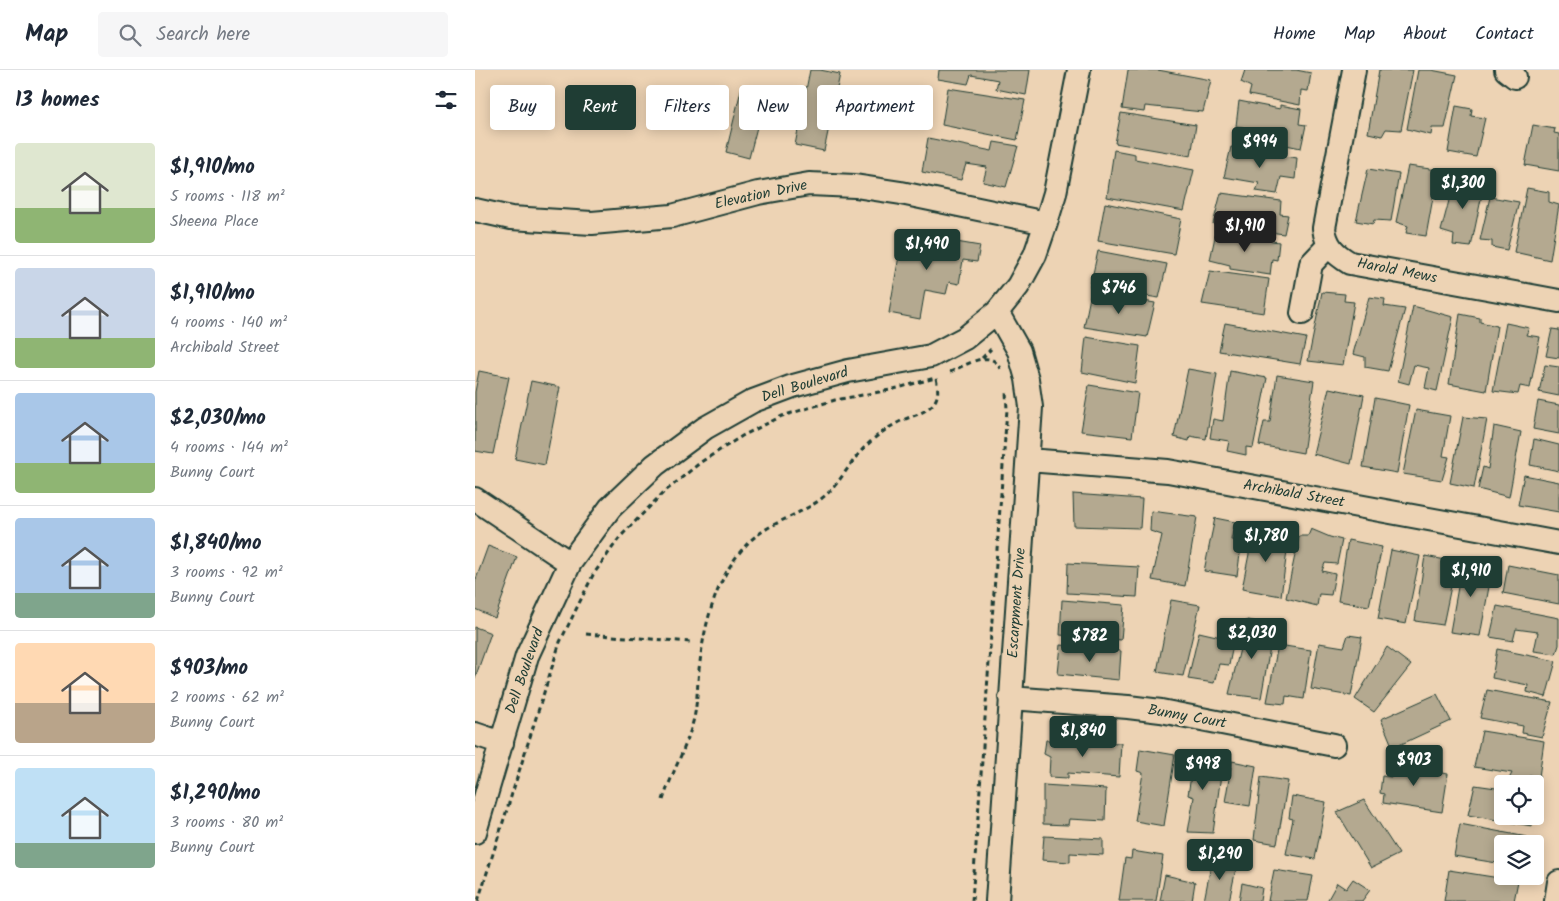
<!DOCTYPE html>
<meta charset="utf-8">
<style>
body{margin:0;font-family:Kalam,sans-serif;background:#f6f6f7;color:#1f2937;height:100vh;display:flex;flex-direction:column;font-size:19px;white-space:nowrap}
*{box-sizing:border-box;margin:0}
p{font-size:16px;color:#747a83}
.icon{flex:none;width:28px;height:28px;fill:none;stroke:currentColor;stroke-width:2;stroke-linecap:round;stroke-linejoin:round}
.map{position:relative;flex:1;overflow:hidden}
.panel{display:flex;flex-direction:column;background:#fff;width:475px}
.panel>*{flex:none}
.top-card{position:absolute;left:15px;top:15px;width:475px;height:45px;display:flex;gap:10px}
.controls{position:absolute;left:1019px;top:705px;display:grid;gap:10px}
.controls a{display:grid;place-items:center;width:50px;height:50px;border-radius:5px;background:#fff;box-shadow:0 2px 12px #0003;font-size:25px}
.price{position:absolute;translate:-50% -42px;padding:0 11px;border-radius:5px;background:#1f3d34;color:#fff;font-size:16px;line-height:32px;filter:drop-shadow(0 1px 2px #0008)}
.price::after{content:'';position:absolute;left:50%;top:30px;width:15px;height:11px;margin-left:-8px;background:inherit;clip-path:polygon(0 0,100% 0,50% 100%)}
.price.selected{background:#222;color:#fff}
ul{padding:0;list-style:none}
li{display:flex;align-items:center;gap:15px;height:125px;padding:0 15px}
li+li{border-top:1px solid #e0e1e3}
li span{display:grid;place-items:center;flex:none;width:140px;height:100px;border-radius:5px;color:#555}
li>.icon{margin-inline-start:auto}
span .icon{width:60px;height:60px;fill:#fffc;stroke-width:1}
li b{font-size:21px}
h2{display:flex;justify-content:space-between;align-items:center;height:60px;padding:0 15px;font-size:21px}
.tag{padding:0 18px;border-radius:5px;background:#fff;box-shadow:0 2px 12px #0003;font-size:18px;line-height:45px}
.tag.selected{background:#1f3d34;color:#fff}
header{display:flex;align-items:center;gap:30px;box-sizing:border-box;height:70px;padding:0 25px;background:#fff;border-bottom:1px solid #e0e1e3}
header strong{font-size:24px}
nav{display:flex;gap:28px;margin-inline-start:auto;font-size:18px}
.search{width:350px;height:45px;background:#f6f6f7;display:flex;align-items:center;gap:12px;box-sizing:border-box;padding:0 18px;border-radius:5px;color:#747a83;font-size:19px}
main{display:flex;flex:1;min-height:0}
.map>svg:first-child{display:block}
.building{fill:#b4a990;stroke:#1f3d34}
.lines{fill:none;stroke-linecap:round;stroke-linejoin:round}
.minor-casing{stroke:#1f3d34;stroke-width:26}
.path{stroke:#1f3d34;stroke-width:3;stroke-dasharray:5 4;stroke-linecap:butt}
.minor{stroke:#edd3b4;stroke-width:22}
.labels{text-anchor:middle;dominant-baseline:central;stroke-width:5;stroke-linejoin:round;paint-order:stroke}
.street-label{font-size:15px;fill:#1f3d34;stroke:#edd3b4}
</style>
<header>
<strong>Map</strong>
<div class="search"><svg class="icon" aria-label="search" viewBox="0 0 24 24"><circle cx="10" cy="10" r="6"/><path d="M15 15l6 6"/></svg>Search here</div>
<nav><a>Home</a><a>Map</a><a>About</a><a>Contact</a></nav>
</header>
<main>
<section class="panel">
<h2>13 homes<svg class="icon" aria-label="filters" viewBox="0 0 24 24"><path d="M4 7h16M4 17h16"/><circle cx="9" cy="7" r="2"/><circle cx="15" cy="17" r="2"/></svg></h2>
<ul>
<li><span style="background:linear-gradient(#dfe7d0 65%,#8fb573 0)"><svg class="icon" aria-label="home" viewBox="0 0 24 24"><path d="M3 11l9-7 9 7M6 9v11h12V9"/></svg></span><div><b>$1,910/mo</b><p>5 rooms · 118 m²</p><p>Sheena Place</p></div></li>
<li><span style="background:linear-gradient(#c9d6e8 70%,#8fb573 0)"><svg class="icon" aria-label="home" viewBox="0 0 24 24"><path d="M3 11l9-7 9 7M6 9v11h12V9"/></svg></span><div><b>$1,910/mo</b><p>4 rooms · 140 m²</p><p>Archibald Street</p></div></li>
<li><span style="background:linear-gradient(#a9c7e8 70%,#8fb573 0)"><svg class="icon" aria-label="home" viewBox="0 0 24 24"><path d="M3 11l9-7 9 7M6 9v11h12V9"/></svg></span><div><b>$2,030/mo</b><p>4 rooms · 144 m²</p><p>Bunny Court</p></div></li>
<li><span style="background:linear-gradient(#a9c7e8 75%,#7fa58c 0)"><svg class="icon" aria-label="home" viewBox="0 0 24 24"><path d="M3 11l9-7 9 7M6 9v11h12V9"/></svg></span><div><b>$1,840/mo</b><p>3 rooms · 92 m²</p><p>Bunny Court</p></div></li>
<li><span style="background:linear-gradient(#ffd9b3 60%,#b9a48a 0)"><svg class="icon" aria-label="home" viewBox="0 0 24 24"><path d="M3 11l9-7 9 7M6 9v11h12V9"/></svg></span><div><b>$903/mo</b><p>2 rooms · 62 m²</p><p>Bunny Court</p></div></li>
<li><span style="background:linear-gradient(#bfe0f5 75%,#7fa58c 0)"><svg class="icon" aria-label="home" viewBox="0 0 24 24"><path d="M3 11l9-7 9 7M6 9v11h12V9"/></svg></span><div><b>$1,290/mo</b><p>3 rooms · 80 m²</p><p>Bunny Court</p></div></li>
</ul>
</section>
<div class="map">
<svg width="1084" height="831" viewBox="0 0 1084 831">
<rect width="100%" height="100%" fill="#edd3b4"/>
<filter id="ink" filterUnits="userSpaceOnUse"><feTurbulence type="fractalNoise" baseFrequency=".02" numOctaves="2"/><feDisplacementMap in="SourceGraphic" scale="10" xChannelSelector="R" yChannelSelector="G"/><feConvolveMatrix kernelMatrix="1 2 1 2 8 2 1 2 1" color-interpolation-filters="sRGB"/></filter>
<g filter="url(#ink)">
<path class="building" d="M335 0H345L365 4 349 81 320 75Z
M464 0H555L551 25 521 19 523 10 496 5 493 14 463 9Z
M653 0H683L736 10 728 42 670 36 669 42 647 39Z
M770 0H821L836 3 833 21 826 20 825 35 774 25 776 17 766 12Z
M904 0H938L926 60 911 59 907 66 893 63Z
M943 0H956L982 5 970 58H957L956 65 932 59Z
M267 16 291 22 274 88 251 82Z
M473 18 550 30 542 70 467 55Z
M764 31 805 39V35L826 39 824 54 831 55 826 78 766 66 768 57 761 56Z
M981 36 997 39 996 46 1010 48 1001 87 973 82Z
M646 43 721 55 716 86 640 73Z
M1058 55 1080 59 1079 63 1084 64V101L1050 95Z
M453 68 517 81 519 72 543 76 531 117 508 112 512 97 491 94 486 110 447 102Z
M756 77 822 88 820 109 806 107 802 124 781 121 784 113 749 107Z
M639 80 660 84V89L719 100 709 141 632 127Z
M933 96 963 100 951 166 931 163 933 156 921 152Z
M893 99 924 104 916 151 899 150 898 154 881 151Z
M981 104 1010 110 996 177 978 175 979 165 966 161Z
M1052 118 1074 122V132L1084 135 1075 190 1039 182Z
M746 123 806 131 805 144 813 145 809 164 738 154Z
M1015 127 1044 132 1032 180 1017 177V171L1005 170Z
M630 133 706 149 699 184 623 171Z
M741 162 804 172 802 190 797 189 795 205 755 199V195L735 190Z
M428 163 505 176 502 192 488 190 484 214 474 212 471 224 450 220 445 249 414 243Z
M623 181 692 194 684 228 615 217Z
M735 201 794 209 789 243 727 234Z
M616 222 680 233 672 267 609 257Z
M847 222 870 224 869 231 879 232 868 295 833 291Z
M894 227 910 229 909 236 930 239 913 301 890 297V287L878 284Z
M938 236 978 247 962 321 950 318 954 298 939 295 934 314 923 311Z
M985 244 1005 248V252L1022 256 1011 321 974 314Z
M750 253 831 268 825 294 744 281Z
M1031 253 1054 258 1051 265 1065 267 1055 318 1045 316 1043 324 1018 321Z
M1077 259 1084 260V288L1071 286Z
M611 267 665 276 660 313 607 302Z
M1070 295 1084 297V326L1064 322Z
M713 299 742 304 731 369 715 366 714 371 699 367Z
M4 301 34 307 18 384 0 381V322Z
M755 301 792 308 778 378 771 377V385L752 381 754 371 735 368 738 349 748 351Z
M802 305 839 311 828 383 784 375 789 352H795Z
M56 311 85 317 70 395 40 389Z
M614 315 663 323 657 367 606 361Z
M854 318 889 325 876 394 838 384Z
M900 328 934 335 922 403 888 397Z
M1063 331 1084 335V364L1058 359Z
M941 340 975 346 968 386 974 387 967 410 928 404Z
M988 347 1012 349 999 418 975 413Z
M1019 356 1046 362 1034 427 1003 419 1008 397 1013 399Z
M1059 369 1084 375V401L1055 395Z
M1049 405 1084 412V442L1043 435Z
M598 424 667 429 665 458 599 456Z
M676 441 722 447 710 516 677 510 687 465 675 461Z
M740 448 760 452 756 470H767L762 506 729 501Z
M779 459 814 466 806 526 767 519Z
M836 459 855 467 867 470 862 494 850 493 847 501 860 504 856 525 844 524 842 536 811 528 824 466H833Z
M873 470 907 477 894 536 863 531Z
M13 476 42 487 20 548 0 539V512Z
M916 480 945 486 931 554 903 549Z
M950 486 981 492 968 555 940 551Z
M988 489 1018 495 1005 566 975 562Z
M593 493 664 497 662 527 592 523Z
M1033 495 1084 505V534L1028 523Z
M587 530 649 535 646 570 585 565Z
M696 530 725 535 708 606 682 602Z
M1022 536 1084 548V575L1081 584 1059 581 1063 562 1041 559 1038 571 1015 567Z
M772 550 799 555 786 628 754 624Z
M0 557 16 563 0 608Z
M724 562 759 570 754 595 744 594 739 613 713 609Z
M873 565 887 567 876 626 836 619 844 573 869 577Z
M586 575 646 581 644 610 583 604Z
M803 575 836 580 829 629 811 626 810 634 792 632Z
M912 577 936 595 899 642 880 629Z
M1022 579 1081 591 1071 627 1052 622 1053 615 1017 608Z
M1012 620 1077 632 1067 667 1047 663 1048 656 1005 648Z
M962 624 976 651 918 678 906 649Z
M1007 661 1069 671 1064 707 1055 705V711L1034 709 1037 703 999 697Z
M571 670 646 673 644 707 593 703V708L574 707 575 687 569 684Z
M665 679 700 685 689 756 660 751 668 703 662 701Z
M710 685 748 690 738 763 713 762 719 727 713 725 716 706 707 704Z
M919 689 937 692 936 698 973 704 967 742 908 733 909 724 905 723 907 706 916 707Z
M757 691 781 696 775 736 750 732Z
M786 707 813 711 802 774 779 770Z
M568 715 631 719 630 751 594 749 593 755 568 754Z
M1000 715 1028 719V746H1058L1057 756 993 745Z
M817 726 851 732 840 789 811 784 818 749 814 748Z
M889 730 924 784 896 798 862 742Z
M985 754 1052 767 1051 774H1028V794L979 786Z
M569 766 628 769V785L595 783V792L567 790Z
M657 781 688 786 681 831H644L650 788 656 789Z
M737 790 762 794 754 831H729Z
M799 800 838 806 833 831H793Z
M974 800 1043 811 1039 831H969Z
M690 805 720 812 717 831H685Z
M878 809 895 820 887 831H852L862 813 871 819Z
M767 813 787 818 785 831H764Z"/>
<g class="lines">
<defs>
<path id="minor" d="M879 0 849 158C851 176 860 184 875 193L1084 231
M1031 0 1040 7
M0 140 36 148 117 153 197 146 283 123 334 114 380 116 426 123 571 153
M827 243 836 194 854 175
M553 390 693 401 1084 473
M0 429 95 493
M535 628 653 637 686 641 859 675
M0 664 27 673
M0 762 52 586 95 493 135 438 180 395 230 358 278 331 318 316 373 301 456 286 490 268 522 242 543 216 560 185 571 153 580 123 604 0
M522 831 556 337 552 309 544 281 522 242
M1081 831 1084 812"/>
</defs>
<use href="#minor" class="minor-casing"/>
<path class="path" d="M507 288 516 279
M475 302C490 296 516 277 525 299
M111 564 216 572
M188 730C197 702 212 677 219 648 223 630 222 611 225 592 230 550 243 503 274 472 295 452 323 446 346 429 365 415 374 392 392 375 402 365 414 357 426 351 436 346 448 344 456 336 465 328 463 318 461 308
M3 831 85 572 118 505 145 467 188 423 226 392 267 366 307 346 360 330 415 320 460 308
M497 831 532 339 531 322"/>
<use href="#minor" class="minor"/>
</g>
</g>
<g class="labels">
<g class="street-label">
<text transform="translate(286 125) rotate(-12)">Elevation Drive</text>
<text transform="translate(922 201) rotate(11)">Harold Mews</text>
<text transform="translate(330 315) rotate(-17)">Dell Boulevard</text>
<text transform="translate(819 424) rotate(10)">Archibald Street</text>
<text transform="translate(542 533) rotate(-86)">Escarpment Drive</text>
<text transform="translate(50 601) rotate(-71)">Dell Boulevard</text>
<text transform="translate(712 647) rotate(10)">Bunny Court</text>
</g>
</g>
</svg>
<div class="controls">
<a><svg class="icon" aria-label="locate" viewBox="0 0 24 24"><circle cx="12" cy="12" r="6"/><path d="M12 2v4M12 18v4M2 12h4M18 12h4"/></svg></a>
<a><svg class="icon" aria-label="layers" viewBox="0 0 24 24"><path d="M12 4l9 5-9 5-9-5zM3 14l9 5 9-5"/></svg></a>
</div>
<b class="price" style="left:785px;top:99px">$994</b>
<b class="price" style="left:988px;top:140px">$1,300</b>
<b class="price selected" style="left:770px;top:183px">$1,910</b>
<b class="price" style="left:452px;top:201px">$1,490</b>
<b class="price" style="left:644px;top:245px">$746</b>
<b class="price" style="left:791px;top:493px">$1,780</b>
<b class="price" style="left:996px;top:528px">$1,910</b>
<b class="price" style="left:777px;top:590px">$2,030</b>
<b class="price" style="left:615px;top:593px">$782</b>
<b class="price" style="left:608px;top:688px">$1,840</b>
<b class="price" style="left:939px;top:717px">$903</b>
<b class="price" style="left:728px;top:721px">$998</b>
<b class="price" style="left:745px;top:811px">$1,290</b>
<div class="top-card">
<a class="tag">Buy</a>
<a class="tag selected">Rent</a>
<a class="tag">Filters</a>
<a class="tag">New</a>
<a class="tag">Apartment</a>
</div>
</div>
</main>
